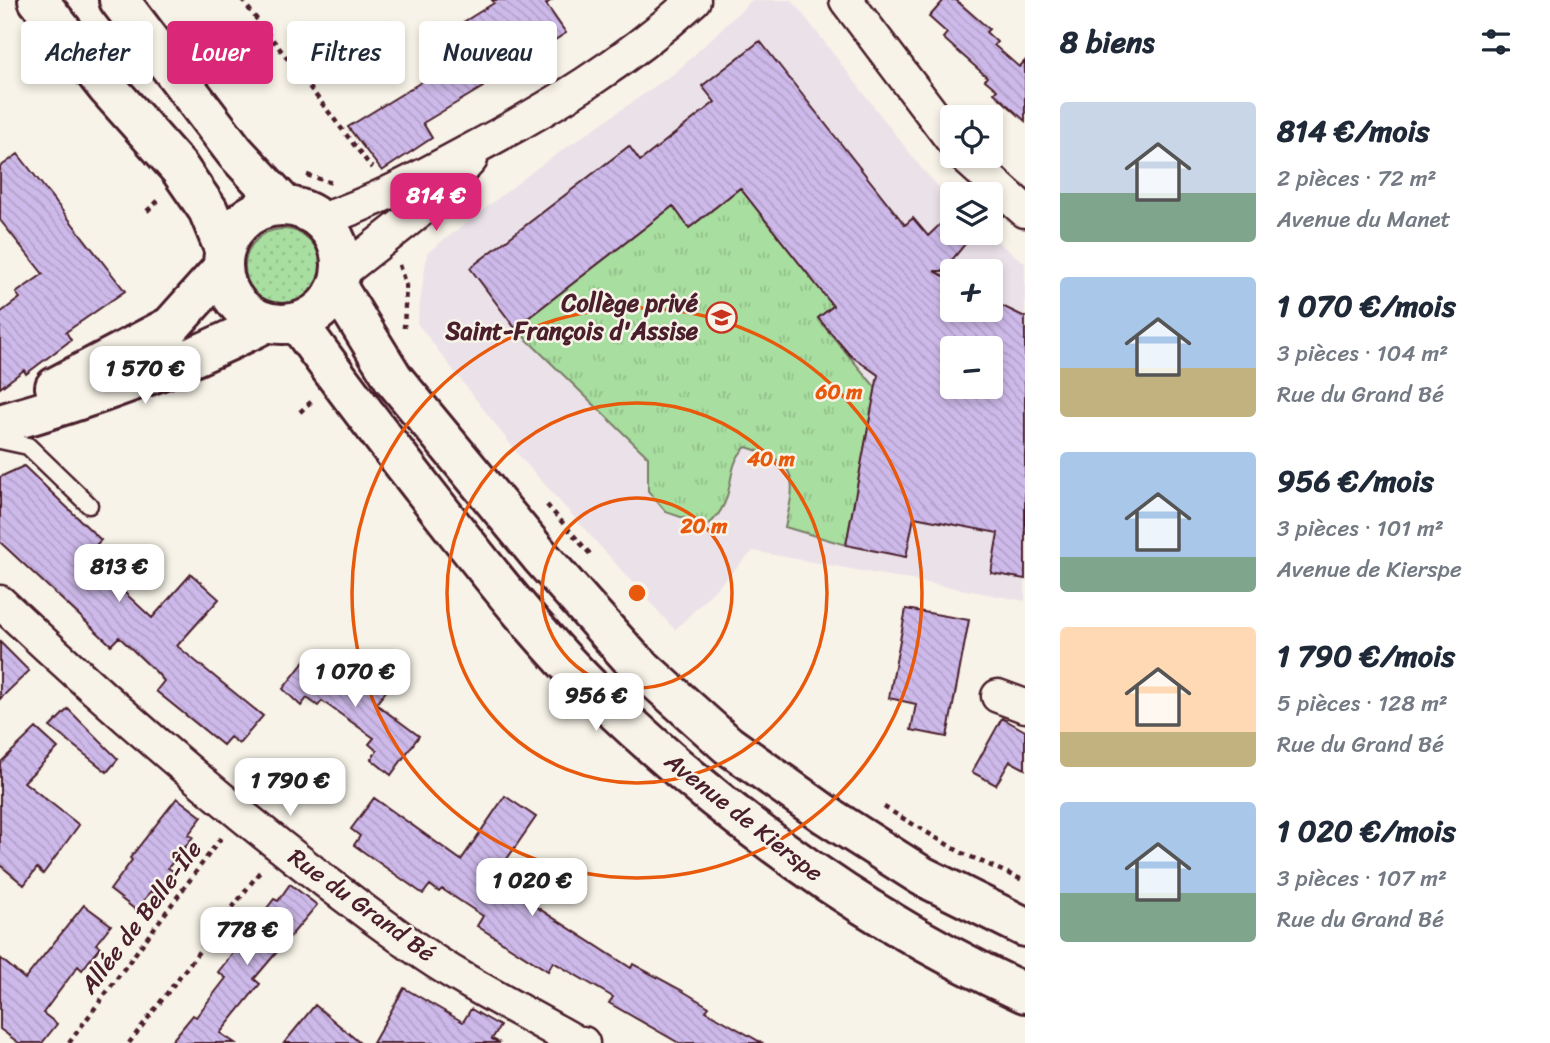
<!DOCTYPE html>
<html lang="fr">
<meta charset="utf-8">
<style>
body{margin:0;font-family:Sriracha,sans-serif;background:#f6f6f7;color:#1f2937;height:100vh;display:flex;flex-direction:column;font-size:26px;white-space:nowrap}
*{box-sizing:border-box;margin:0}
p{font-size:23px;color:#747a83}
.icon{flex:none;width:38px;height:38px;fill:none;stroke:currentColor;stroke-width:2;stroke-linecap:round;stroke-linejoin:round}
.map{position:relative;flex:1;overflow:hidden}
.side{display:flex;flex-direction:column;background:#fff;width:525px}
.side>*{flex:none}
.guide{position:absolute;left:21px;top:21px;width:665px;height:63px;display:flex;gap:14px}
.fabs{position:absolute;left:940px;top:105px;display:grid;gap:14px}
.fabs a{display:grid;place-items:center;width:63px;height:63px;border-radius:7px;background:#fff;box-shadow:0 4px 10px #0003;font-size:35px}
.price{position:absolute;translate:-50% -60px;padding:0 16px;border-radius:14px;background:#fff;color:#222;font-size:23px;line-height:46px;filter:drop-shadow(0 2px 4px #0008)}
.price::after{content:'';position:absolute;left:50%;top:42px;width:21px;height:16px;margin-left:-10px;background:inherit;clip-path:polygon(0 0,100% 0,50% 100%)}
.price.on{background:#db2777;color:#fff}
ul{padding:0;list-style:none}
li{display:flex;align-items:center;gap:21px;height:175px;padding:0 35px}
li span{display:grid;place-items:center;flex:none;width:196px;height:140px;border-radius:7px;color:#555}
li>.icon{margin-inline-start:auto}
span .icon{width:84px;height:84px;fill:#fffc;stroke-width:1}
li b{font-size:30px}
h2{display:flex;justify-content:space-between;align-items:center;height:84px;padding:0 35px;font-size:30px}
.tag{padding:0 24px;border-radius:7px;background:#fff;box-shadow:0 4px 10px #0003;font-size:24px;line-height:63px}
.tag.on{background:#db2777;color:#fff}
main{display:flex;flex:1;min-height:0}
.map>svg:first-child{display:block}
.built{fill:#ebe2e9;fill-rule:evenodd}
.grass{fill:url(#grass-dots);stroke:#797e66;stroke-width:2}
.park{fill:url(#park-tufts);stroke:#797e66;stroke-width:2}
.building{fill:url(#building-back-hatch);stroke:#4a1f2b;stroke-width:2;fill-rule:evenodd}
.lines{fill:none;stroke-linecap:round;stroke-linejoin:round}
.service-casing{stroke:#4a1f2b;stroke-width:21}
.minor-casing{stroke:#4a1f2b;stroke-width:37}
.tertiary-casing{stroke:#4a1f2b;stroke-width:44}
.secondary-casing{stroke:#4a1f2b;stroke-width:44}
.path{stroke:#4a1f2b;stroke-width:4.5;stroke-dasharray:5 5;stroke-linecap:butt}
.service{stroke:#f7f3e8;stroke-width:16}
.minor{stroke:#f7f3e8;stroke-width:32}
.tertiary{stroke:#f7f3e8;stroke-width:38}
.secondary{stroke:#f7f3e8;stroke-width:38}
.ring{fill:none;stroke:#e8590c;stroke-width:3.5}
.labels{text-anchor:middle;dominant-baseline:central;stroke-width:5;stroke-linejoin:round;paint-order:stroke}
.poi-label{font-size:24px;font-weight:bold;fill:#4a1f2b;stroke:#f7f3e8;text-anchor:end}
.street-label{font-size:24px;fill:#4a1f2b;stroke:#f7f3e8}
.centre{fill:#e8590c;stroke:#f7f3e8;stroke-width:3.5}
.ring-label{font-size:21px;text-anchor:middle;font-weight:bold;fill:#e8590c;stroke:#f7f3e8;stroke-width:5;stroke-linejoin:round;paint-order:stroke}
</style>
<main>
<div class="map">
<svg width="1025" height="1043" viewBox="0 0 1025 1043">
<defs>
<pattern id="grass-dots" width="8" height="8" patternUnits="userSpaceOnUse" patternTransform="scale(1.75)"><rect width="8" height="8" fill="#a8dea0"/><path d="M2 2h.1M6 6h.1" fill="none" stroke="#92be8a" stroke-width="1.8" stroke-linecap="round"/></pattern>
<pattern id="park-tufts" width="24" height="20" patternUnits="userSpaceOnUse" patternTransform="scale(1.75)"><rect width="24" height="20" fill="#a8dea0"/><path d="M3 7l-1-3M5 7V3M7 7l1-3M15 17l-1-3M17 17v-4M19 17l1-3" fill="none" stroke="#92be8a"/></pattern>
<pattern id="building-back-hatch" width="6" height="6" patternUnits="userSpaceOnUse" patternTransform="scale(1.75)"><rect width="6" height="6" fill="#cebaea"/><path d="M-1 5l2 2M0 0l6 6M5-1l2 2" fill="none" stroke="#b29fc9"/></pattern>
</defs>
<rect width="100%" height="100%" fill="#f7f3e8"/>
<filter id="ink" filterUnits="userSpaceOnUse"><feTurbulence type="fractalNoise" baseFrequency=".0143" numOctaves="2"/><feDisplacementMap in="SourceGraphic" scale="14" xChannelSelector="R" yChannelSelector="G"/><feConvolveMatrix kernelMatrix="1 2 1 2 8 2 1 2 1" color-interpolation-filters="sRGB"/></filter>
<g filter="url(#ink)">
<path class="built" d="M752 0H792L922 169 952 201V233H986L1025 263V601L753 551 675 630 521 458 417 323 427 253 541 165 676 72ZM952 271H990V310H952ZM952 348H990V387H952Z"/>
<path class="grass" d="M245 267a38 38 0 1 1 76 0a38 38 0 1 1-76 0Z"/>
<path class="park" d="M740 188 833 306 818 319 876 388 846 545 785 527C796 479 800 463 746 447 722 468 740 499 707 526L666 512 648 491V457L515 328 673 206 692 226Z"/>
<path class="building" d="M492 0H552L546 4 566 33 528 57 509 27 464 56 449 31 494 3Z
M944 0H956L989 29 986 32 997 42 994 45 1019 67 1025 61V121L994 93 997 90 985 80 987 77 943 38 947 33 929 17Z
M760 41 905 225 913 218 928 236 952 213V233H974L943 271H934L952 280V310H990V300L1025 317V579L991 573 998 533 914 517 906 557 846 545 878 375 850 355 818 318 833 306 740 188 689 228 673 206 515 328 470 268 629 146 640 161 715 102 702 86ZM952 348H990V387H952Z
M464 56 483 87 423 123 432 138 382 171 348 127Z
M18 154 125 291 66 332 71 340 26 374 24 370 0 388V313L20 298 16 293 43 274 0 220V167Z
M24 466 101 540 85 556 152 618 191 574 219 599 177 646 263 716 239 744 230 737 223 745 156 691 164 681 157 673 119 637 111 645 0 542V477Z
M906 609 969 620 947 737 911 730 916 704 889 698Z
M0 642 29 671 0 699Z
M311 653 353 687 364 672 387 690 376 704 419 736 391 775 371 759 377 751 369 744 374 738 322 701 318 706 307 698 301 706 283 689Z
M68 709 118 759 107 772 50 727Z
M1002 718 1025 731V769L1010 761 996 785 972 772Z
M36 728 58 748 24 782 79 825 43 874 37 868 24 885 0 865V763Z
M505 796 536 817 493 879 631 968 633 964 681 990 709 1007 706 1011 762 1043H679L609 1003 613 997 553 962 548 971 477 926 483 916 442 889 439 892 430 885 423 894 354 845 360 836 351 829 374 798 461 860Z
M177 798 202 817 188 835 193 837 168 868 173 871 155 894 151 891 136 910 110 890 132 860 130 858Z
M290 884 317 905 254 979 260 984 220 1033 235 1043H170L193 1015 196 1017 226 978 218 972 233 953 229 950 246 928 250 930 274 899 278 901Z
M84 905 111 925 96 944 100 947 82 970 78 966 43 1013 57 1024 42 1043H19L0 1029V958L25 979Z
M404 988 463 1022 471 1009 500 1026 492 1039 500 1043H373Z
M315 1005 360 1043H284Z"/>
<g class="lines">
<defs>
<path id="service" d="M0 440 28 446 89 505"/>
<path id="minor" d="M846 0 952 140
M964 156 1025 211
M321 220C373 203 419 178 467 152 549 109 625 63 694 0
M341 273 435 199 471 159
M0 602C130 725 266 841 411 945 462 982 521 1010 576 1042L583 1043
M998 696 1025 706"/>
<path id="tertiary" d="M55 387 171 326 222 269
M0 424C90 399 181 366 265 323"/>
<path id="secondary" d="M38 0 106 86 179 168 208 210 224 249
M119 0 235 152 285 206
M223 265a59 59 0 1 1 118 0a59 59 0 1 1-118 0Z
M337 287 393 378 540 556 630 657 728 745 826 815 922 876 1025 927
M298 323C345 390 395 453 445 517 494 579 544 643 601 698 727 818 866 921 1025 993"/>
</defs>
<use href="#service" class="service-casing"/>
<use href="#minor" class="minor-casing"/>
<use href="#tertiary" class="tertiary-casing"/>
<use href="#secondary" class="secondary-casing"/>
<path class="path" d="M242 0 372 168
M307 175 332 183
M147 211 159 200
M399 265 406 286 404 328
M300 412 312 401
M547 505 590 554
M884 807 960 852 1025 881
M69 1043 221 838
M129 1043 262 869"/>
<use href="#service" class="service"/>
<use href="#minor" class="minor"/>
<use href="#tertiary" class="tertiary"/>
<use href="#secondary" class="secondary"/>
</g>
</g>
<g class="ring">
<circle cx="637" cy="593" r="95"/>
<circle cx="637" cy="593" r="190"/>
<circle cx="637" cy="593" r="285"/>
</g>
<defs>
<symbol id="school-ring" viewBox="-11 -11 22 22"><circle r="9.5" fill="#f7f3e8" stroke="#c8321e" stroke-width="1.5"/><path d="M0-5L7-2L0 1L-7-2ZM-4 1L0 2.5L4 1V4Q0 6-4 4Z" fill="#c8321e"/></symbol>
</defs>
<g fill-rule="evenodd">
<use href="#school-ring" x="704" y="300" width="35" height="35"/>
</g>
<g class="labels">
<g class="poi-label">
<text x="698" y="303">Collège privé<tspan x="698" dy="28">Saint-François d'Assise</tspan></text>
</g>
<g class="street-label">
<text transform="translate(744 817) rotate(38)">Avenue de Kierspe</text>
<text transform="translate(362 905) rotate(36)">Rue du Grand Bé</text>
<text transform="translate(141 917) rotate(-53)">Allée de Belle-Île</text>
</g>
</g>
<circle cx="637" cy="593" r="10" class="centre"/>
<g class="ring-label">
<text x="839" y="399">60 m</text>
<text x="771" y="466">40 m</text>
<text x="704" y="533">20 m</text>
</g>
</svg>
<div class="fabs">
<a><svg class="icon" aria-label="locate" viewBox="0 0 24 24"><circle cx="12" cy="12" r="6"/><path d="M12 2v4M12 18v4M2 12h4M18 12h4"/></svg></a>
<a><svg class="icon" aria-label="layers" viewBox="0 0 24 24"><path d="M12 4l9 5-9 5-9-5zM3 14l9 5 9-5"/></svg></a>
<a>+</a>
<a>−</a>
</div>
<b class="price on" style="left:436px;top:233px">814 €</b>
<b class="price" style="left:145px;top:406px">1 570 €</b>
<b class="price" style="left:119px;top:604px">813 €</b>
<b class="price" style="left:355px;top:709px">1 070 €</b>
<b class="price" style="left:596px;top:733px">956 €</b>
<b class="price" style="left:290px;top:818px">1 790 €</b>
<b class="price" style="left:532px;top:918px">1 020 €</b>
<b class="price" style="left:247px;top:967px">778 €</b>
<div class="guide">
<a class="tag">Acheter</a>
<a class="tag on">Louer</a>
<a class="tag">Filtres</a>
<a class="tag">Nouveau</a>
</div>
</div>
<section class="side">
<h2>8 biens<svg class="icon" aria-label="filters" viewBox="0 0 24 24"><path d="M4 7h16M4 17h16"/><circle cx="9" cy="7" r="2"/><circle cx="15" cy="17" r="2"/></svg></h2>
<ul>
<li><span style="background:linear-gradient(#c9d6e8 65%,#7fa58c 0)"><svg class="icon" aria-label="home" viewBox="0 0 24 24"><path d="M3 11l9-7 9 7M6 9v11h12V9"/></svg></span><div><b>814 €/mois</b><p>2 pièces · 72 m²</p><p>Avenue du Manet</p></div></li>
<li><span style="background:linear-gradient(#a9c7e8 65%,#c2b280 0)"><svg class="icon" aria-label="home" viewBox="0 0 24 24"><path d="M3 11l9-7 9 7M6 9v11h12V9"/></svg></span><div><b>1 070 €/mois</b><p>3 pièces · 104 m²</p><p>Rue du Grand Bé</p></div></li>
<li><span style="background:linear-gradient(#a9c7e8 75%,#7fa58c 0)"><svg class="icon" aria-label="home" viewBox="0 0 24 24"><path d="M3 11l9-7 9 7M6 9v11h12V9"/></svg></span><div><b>956 €/mois</b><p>3 pièces · 101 m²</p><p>Avenue de Kierspe</p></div></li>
<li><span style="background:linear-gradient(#ffd9b3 75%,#c2b280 0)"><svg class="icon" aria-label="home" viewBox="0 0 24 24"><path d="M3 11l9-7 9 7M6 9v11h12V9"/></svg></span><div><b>1 790 €/mois</b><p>5 pièces · 128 m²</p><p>Rue du Grand Bé</p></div></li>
<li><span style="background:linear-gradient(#a9c7e8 65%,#7fa58c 0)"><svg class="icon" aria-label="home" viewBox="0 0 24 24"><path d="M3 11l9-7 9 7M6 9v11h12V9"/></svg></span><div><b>1 020 €/mois</b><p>3 pièces · 107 m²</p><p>Rue du Grand Bé</p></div></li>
</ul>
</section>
</main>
